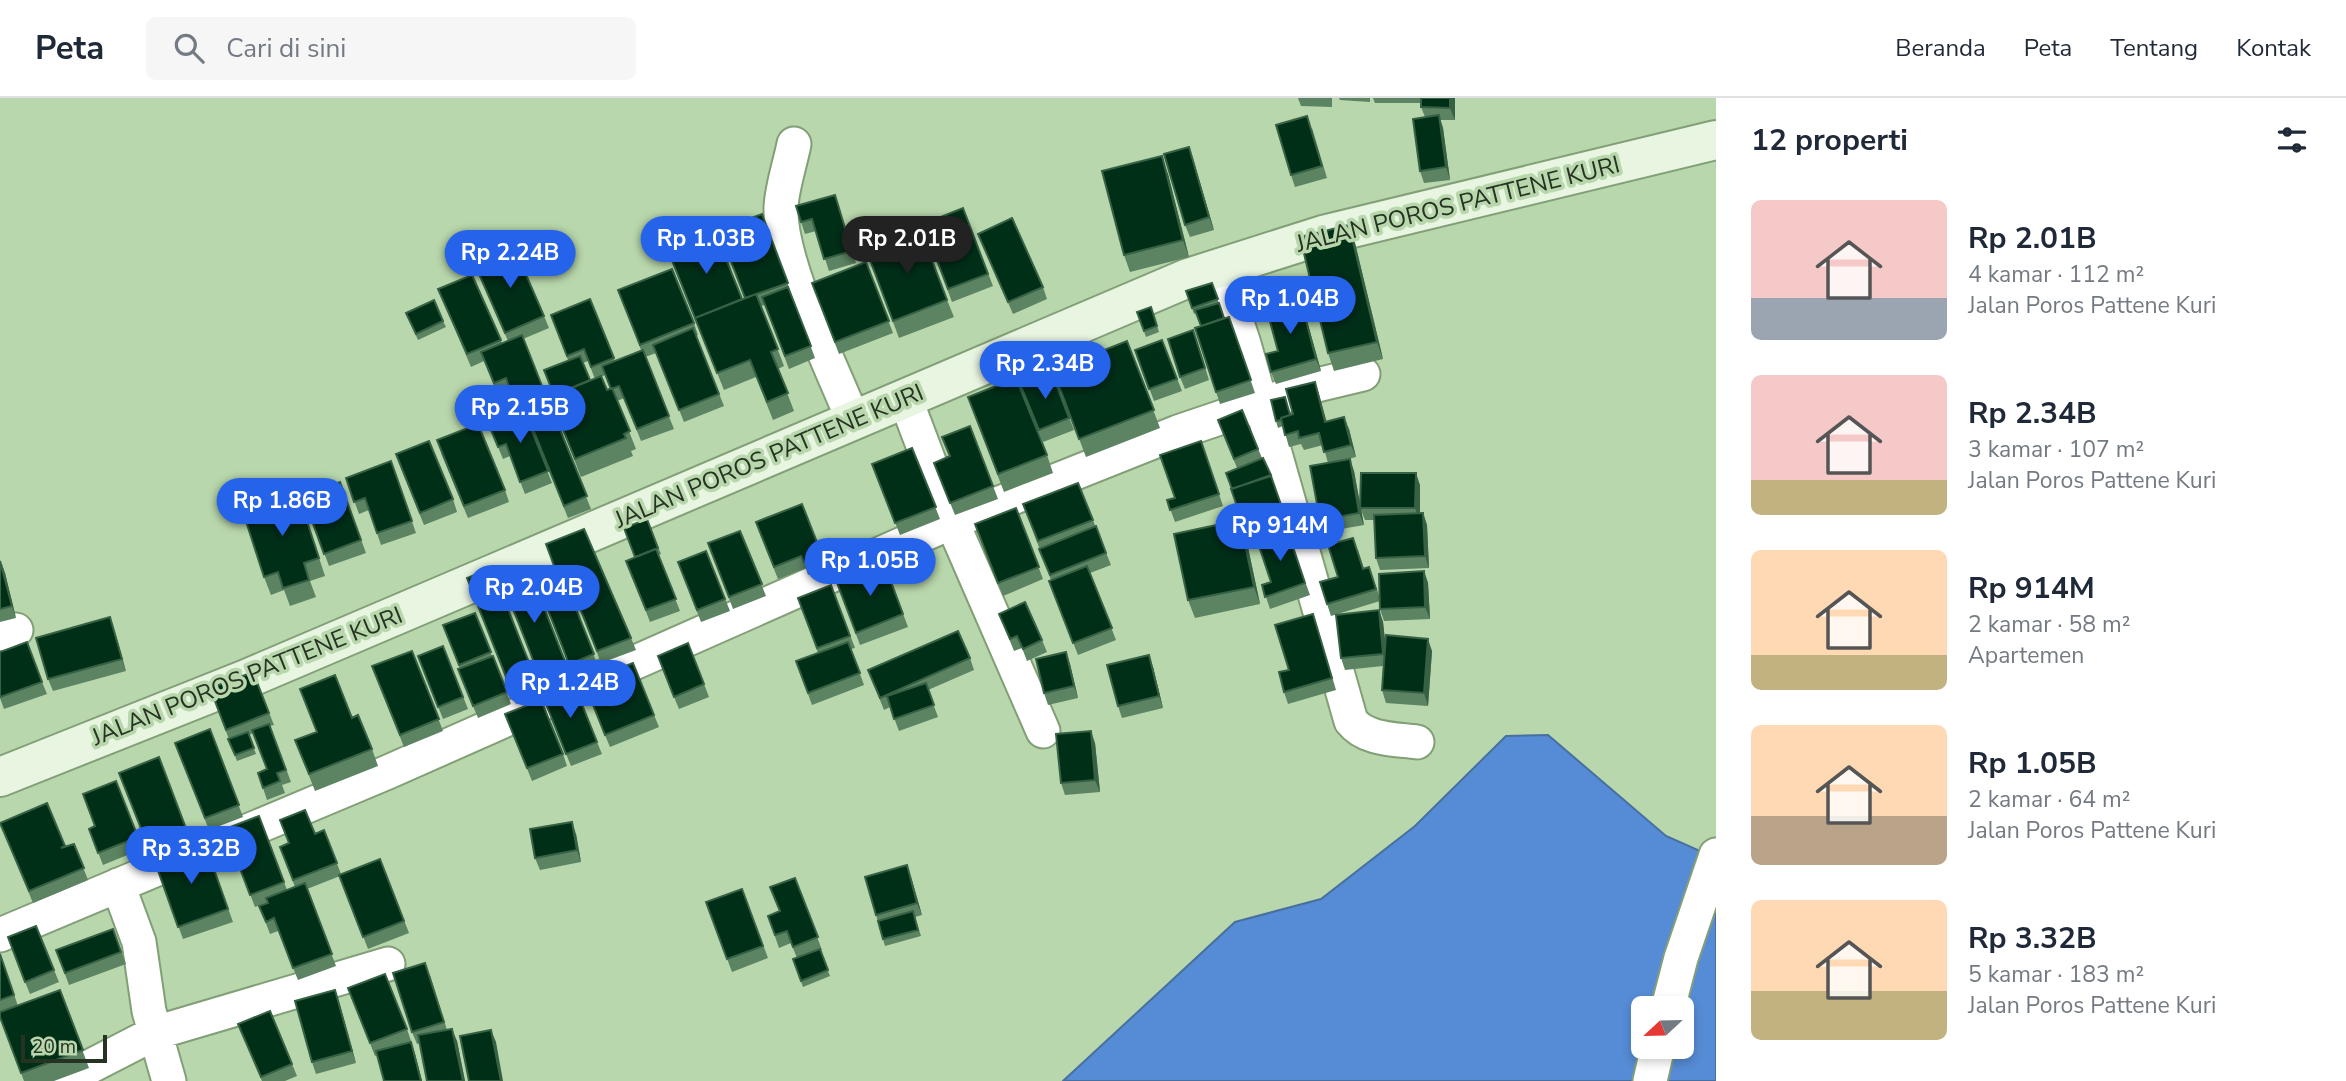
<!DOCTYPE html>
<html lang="id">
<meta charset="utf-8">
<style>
body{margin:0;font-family:"Nunito Sans",sans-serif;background:#f6f6f7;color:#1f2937;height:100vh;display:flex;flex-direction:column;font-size:26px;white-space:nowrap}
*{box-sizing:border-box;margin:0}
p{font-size:23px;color:#747a83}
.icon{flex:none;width:38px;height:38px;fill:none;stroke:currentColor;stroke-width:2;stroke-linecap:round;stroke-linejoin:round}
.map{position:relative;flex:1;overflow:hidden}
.sheet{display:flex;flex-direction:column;background:#fff;width:630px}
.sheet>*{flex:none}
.needle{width:46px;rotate:248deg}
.tools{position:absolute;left:1631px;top:898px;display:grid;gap:14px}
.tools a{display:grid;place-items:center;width:63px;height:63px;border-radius:10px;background:#fff;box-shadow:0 4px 10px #0003;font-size:35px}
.scale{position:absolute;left:21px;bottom:18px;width:86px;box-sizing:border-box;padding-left:7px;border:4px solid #263222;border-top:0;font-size:19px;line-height:24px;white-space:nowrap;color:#263222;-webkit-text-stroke:5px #b8d7ac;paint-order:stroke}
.price{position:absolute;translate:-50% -60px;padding:0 16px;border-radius:24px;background:#2563eb;color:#fff;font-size:23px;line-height:46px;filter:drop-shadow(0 2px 4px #0008)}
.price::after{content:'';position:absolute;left:50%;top:42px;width:21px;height:16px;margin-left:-10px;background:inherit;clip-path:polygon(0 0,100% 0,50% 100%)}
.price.active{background:#222;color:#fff}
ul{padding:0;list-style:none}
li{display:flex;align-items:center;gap:21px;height:175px;padding:0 35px}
li span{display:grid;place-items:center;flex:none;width:196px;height:140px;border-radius:10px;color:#555}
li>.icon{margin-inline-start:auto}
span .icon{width:84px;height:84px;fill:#fffc;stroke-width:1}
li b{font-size:30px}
h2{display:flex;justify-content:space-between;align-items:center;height:84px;padding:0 35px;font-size:30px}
header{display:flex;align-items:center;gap:42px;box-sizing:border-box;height:98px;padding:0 35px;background:#fff;border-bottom:2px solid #e0e1e3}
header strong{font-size:33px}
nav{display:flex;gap:38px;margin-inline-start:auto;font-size:24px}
.search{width:490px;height:63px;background:#f6f6f7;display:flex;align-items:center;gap:18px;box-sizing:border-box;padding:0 24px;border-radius:10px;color:#747a83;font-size:26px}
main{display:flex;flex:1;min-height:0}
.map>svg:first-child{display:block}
.water{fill:#568bd5;stroke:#48709f;stroke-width:2;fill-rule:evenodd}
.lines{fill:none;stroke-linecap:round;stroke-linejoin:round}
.street-casing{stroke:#829f77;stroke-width:37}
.secondary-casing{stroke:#829f77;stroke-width:42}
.street{stroke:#fff;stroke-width:33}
.secondary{stroke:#e7f5e1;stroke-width:38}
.wall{fill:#5c8362;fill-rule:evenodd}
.shaded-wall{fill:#376144}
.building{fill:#002f18;stroke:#376144;stroke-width:2}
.labels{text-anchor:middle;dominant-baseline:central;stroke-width:7;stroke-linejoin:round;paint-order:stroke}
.street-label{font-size:24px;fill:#263222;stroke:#b8d7ac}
</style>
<header>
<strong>Peta</strong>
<div class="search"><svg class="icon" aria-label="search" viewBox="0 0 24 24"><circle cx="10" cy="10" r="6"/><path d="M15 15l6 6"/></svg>Cari di sini</div>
<nav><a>Beranda</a><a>Peta</a><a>Tentang</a><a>Kontak</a></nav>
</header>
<main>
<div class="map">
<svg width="1716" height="983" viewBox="0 0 1716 983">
<rect width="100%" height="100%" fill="#b8d7ac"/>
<path class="water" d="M1548 637 1666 738 1716 760V983H1063L1235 824 1321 801 1415 728 1506 638ZM1643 910H1682V948H1643Z"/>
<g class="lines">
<defs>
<path id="street" d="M794 46C790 66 782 89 781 109 779 164 832 269 853 322
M1219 170 1244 246 1351 623C1366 642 1394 641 1417 644
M905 300 952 424 1043 633
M0 536 16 532
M118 787 139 844 149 913 169 983
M0 837 388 674 952 424 1178 334 1317 287 1363 276
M1668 910 1681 860 1716 757
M62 983 155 935 388 866
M1650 983 1658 948"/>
<path id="secondary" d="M0 679 244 582 1188 180 1323 137 1716 42"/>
</defs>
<use href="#street" class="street-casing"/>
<use href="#secondary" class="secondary-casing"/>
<use href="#street" class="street"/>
<use href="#secondary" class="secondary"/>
</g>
<path class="wall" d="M1298 0H1332V9L1301 8Z
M1339 0H1370V4L1340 2Z
M1373 0H1455V22H1440L1443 30 1450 82 1424 85 1420 73 1425 19 1421 9V5H1375Z
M1312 30 1327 80 1295 89 1291 77Z
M1193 61 1214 132 1190 139 1185 127Z
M1168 76 1189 159 1130 174 1124 157Z
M835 97 856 165 829 173 816 133 805 136 801 124Z
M963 110 993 188 952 204 923 126Z
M762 116 815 260 789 271 765 207 761 208 784 268 778 271 794 313 773 322 756 279 724 292 669 155 716 136 743 202 745 201Z
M978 136 1043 189 1047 201 1013 216Z
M1355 145 1383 261 1334 273 1328 255Z
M867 154 947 202 954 219 899 240Z
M866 164 893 235 839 256 812 185Z
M475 167 544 218 549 230 523 241 591 411 568 420 526 315H525L552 385 525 396 510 358 503 361 489 327 519 315 510 293 498 298 484 263 471 269 438 191 472 177 502 245 508 243Z
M1212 185 1224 220 1229 219 1255 295 1220 306 1195 230 1201 228 1196 215 1194 216 1186 193Z
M618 192 694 225 698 237 696 238 724 308 684 324 656 255 645 259 674 331 641 343 624 300 617 303 636 351 631 353 633 358 581 379 550 299 554 297 568 262 551 217 590 201 615 263 641 252ZM588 263 595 281 590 282 583 265ZM605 277 610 291 607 292 601 279Z
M1151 209 1159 234 1146 239 1137 214Z
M1304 212 1321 273 1276 286 1271 274 1278 253Z
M406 215 443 223 446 229 418 242Z
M1162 242 1182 293 1154 303 1135 252Z
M1127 243 1160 330 1086 359 1053 272Z
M1197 244 1209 282 1185 291 1180 279Z
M1051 273 1074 332 1043 344 1024 298Z
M1315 284 1326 323 1349 331 1356 359 1344 362 1354 373 1360 408 1420 387V415H1423L1427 427 1429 470 1380 472 1376 460 1374 422H1365L1361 412 1364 427 1324 434 1320 422 1328 365 1323 347 1304 352 1301 346 1289 349 1283 328 1278 330 1276 323 1285 299 1291 317 1293 316Z
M1242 312 1262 360H1263L1291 436 1288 437 1310 497 1270 511 1262 487 1271 484 1258 447 1251 449 1231 391H1232L1237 370 1218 322Z
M974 316 1047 357 1053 375 1004 394Z
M970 328 998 401 955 417 934 365 949 359Z
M1201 343 1223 408 1175 424 1167 402 1175 400Z
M912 350 940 421 900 437 872 366Z
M441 355 505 392 509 404 468 420Z
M391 363 416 435 381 447 369 412 359 416 346 380Z
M400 368 453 401 457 414 424 427Z
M340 384 366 455 329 468 303 398Z
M1078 385 1111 467 1090 475 1116 542 1078 557 1049 483 1051 482 1023 406Z
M297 393 325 478 310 483 316 499 290 508 284 492 271 497 264 479Z
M802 406 826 469 808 477 806 470 778 481 760 436Z
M1016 410 1043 481 1003 498 975 426Z
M647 421 661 456 658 457 680 513 650 524 631 475Z
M1240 422 1246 440 1260 506 1195 520 1188 502Z
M740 433 766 498 733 511 708 445Z
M546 446 631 540 636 552 601 565 575 498 567 501Z
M1358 452 1364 471 1369 469 1380 500 1424 473 1428 485 1430 521 1384 523 1380 511V503L1331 518 1327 506 1338 479Z
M706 453 730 513 701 524 678 464Z
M0 463 5 475 16 520 0 524Z
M884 465 908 529 860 547 836 482Z
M492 470 542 597 516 606 467 480Z
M534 476 564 504 572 501 598 568 574 578Z
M500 478 532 495 537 492 573 583 545 594Z
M831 487 855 550 851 551 864 587 812 607 796 563 818 555 798 500Z
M1379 512 1383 524 1385 544 1432 553 1428 608 1386 605 1382 592 1383 568 1345 572 1341 560Z
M475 515 511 606 478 620 463 584 460 571 443 527Z
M999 516 1042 542 1047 554 1027 563 1022 550 1014 553Z
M1317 528 1336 592 1288 606 1284 594 1289 572Z
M114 531 126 573 53 593 48 581Z
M443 548 468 611 443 621 418 558Z
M412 553 443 633 404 649 372 568Z
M0 554 42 584 47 596 4 611 0 600Z
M970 560 974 572 928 592 938 619 899 633 890 609 884 612 868 572Z
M1070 566 1078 600 1048 607 1044 595Z
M1153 569 1163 610 1122 620 1118 608Z
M662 570 704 586 709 599 679 611Z
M253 574 274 627 270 628 291 684 282 687 285 695 267 702 258 675 267 671 253 635 249 637 256 656 237 663 210 590Z
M588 597 654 617 659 629 610 649Z
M549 614 597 644 602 656 571 668Z
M352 620 372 651 378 668 315 693 295 642Z
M510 628 563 656 567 668 532 683Z
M210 631 243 719 209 732 175 645Z
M1095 645 1100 694 1065 697 1061 685Z
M159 659 192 745 152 760 119 675Z
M116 683 142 751 103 767 89 731 95 728Z
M259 718 287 792 295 789 280 749 324 732 341 776 380 761 409 835 368 851 340 778 307 791 336 868 298 882 278 833 270 836 264 820 268 804 255 809 225 731Z
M0 725 66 749 74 746 88 782 33 805Z
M576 736 581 764 540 772 535 760Z
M205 746 233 824 183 841 155 764Z
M911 779 922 817 915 819 921 838 885 848 876 817Z
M795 780 822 852H820L830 878 803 889 793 861 797 860 791 845 779 850 768 818 779 813Z
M742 791 768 860 732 874 706 804Z
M113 831 126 866 69 887 56 852Z
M12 852 54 872 59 884 30 896Z
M0 855 18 908 60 892 89 970 54 983H24L0 919Z
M430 877 447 932 457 943 465 983H427L420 945 417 946 412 934Z
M353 902 407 931 411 943 403 946 415 956 422 983H384L377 957 375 958Z
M339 904 356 965 316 976 312 964Z
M238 926 292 966 297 978 285 983H262Z"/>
<path class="shaded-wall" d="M1450 0H1455V22L1450 10Z
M1439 17 1443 30 1450 82 1446 69Z
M1189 49 1193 61 1214 132 1209 119Z
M1162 58 1168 76 1189 159 1183 142Z
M1349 127 1355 145 1383 261 1377 244Z
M1300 200 1304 212 1321 273 1316 261Z
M1315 284 1319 296 1330 336 1325 324Z
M1344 319 1349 331 1356 359 1351 347Z
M1350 361 1354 373 1364 427 1359 415Z
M1416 375 1420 387V423L1415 410Z
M1423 415 1427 427 1429 470 1425 458Z
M1240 422 1246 440 1260 506 1254 489Z
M1 463 5 475 16 520 12 508Z
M1424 473 1428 485 1430 521 1425 509Z
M1379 512 1383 524 1388 568 1383 556Z
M110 519 114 531 126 573 122 561Z
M1428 541 1432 553 1428 608 1424 595Z
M1066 554 1070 566 1078 600 1074 588Z
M1149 557 1153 569 1163 610 1159 598Z
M1091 633 1095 645 1100 694 1095 682Z
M572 724 576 736 581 764 577 752Z
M907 767 911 779 922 817 917 805Z
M335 892 339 904 356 965 352 953Z
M452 931 457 943 465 983H463Z
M491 932 496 944 503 983H501Z
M411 944 415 956 422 983H421Z"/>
<path class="building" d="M1421 0H1450V10L1421 9Z
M1439 17 1446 69 1420 73 1413 21Z
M1307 18 1322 68 1291 77 1276 27Z
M1189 49 1209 119 1185 127 1164 56Z
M1162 58 1183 142 1124 157 1102 73Z
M835 97 852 153 824 161 812 121 801 124 796 108Z
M963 110 988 176 948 191 923 126Z
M762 116 788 185 745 200 719 132Z
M1012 120 1043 189 1008 204 978 136Z
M1349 127 1377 244 1328 255 1300 139Z
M921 133 947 202 893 223 867 154Z
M716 136 742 201 695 220 669 155Z
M514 149 544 218 505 235 475 167Z
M866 164 889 223 835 244 812 185Z
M672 171 694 225 640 247 618 192Z
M472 177 501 242 467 256 438 191Z
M1212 185 1218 201 1192 210 1186 193Z
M788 189 811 248 785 258 762 199Z
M756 196 778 251 771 254 788 295 767 304 750 262 717 275 695 220Z
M1300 200 1316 261 1271 274 1266 256 1278 253 1266 209Z
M590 201 614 260 591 269 584 251 567 258 551 217Z
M434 202 443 223 416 236 406 215Z
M1219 205 1224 220 1201 228 1195 212Z
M1151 209 1157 228 1144 233 1137 214Z
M1229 219 1251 282 1216 294 1195 230Z
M693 230 719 296 679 312 653 247Z
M1193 232 1205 270 1180 279 1168 241Z
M522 237 544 293 515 305 506 280 494 285 481 254Z
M1162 242 1177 281 1149 291 1135 252Z
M1127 243 1154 312 1079 341 1053 272Z
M643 252 669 318 637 331 619 288 611 291 602 268Z
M580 258 590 282 554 297 544 272Z
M1051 273 1069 320 1039 332 1020 286Z
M601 278 607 292 612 290 630 333 624 336 626 340 575 361 550 299Z
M1016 280 1047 357 998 376 968 299Z
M1315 284 1325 324 1344 319 1351 347 1324 354 1319 335 1299 340 1298 333 1285 337 1281 320 1293 316 1286 291Z
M1285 299 1290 317 1281 320V322L1276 323 1271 302Z
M548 302 587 398 564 408 525 311Z
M1242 312 1258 351 1234 361 1218 322Z
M524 313 548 373 520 384 506 346 498 349 489 327Z
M478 326 505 392 464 408 437 342Z
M970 328 993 388 950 405 934 365 950 358 942 339Z
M429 343 453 401 420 415 396 356Z
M1201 343 1219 396 1170 412 1167 402 1175 400 1160 357Z
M912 350 936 409 895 425 872 366Z
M1263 360 1271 377 1232 391 1226 375Z
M1350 361 1359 415 1320 422 1310 368Z
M391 363 412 423 377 435 365 400 354 404 346 380Z
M1361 375H1416L1415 410H1360Z
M1271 378 1287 424 1247 437 1231 391Z
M340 384 361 442 324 456 303 398Z
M1078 385 1093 422 1038 443 1023 406Z
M297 393 319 460 304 465 309 482 283 490 278 474 264 479 242 411Z
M802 406 822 457 804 464 801 458 774 469 756 424Z
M1016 410 1039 469 998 485 975 426Z
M1423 415 1425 458 1376 460 1374 417Z
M647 421 658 450 635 459 624 430Z
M1240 422 1254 489 1188 502 1174 436Z
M1096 428 1106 455 1050 477 1039 451Z
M584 431 631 540 597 553 570 485 562 489 546 446Z
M1287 431 1305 485 1265 499 1262 487 1271 484 1257 442Z
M740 433 762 486 729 499 708 445Z
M1353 440 1363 471 1369 469 1376 491 1327 506 1320 484 1338 479 1328 447Z
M656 451 676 501 646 512 626 463Z
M706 453 725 501 697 512 678 464Z
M0 463 12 508 0 511Z
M884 465 903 516 856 535 836 482Z
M1087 468 1112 530 1073 545 1049 483Z
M522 469 532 495 537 492 568 571 541 582 500 478Z
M551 469 564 504 572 501 594 556 569 566 534 476Z
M492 470 537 585 512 594 467 480Z
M1424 473 1425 509 1380 511 1379 476Z
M831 487 850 538 817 550 798 500Z
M1025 504 1042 542 1023 551 1017 538 1010 541 999 516Z
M1379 512 1383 556 1341 560 1336 517Z
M475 515 491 554 459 567 443 527Z
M1313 516 1332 580 1284 594 1279 574 1289 572 1275 527Z
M110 519 122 561 48 581 36 540Z
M958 533 970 560 880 600 868 572Z
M1386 537 1428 541 1424 595 1382 592Z
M27 544 42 584 0 599V554Z
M848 544 860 575 808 595 796 563Z
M688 545 704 586 674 599 658 558Z
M443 548 463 599 438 609 418 558Z
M412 553 439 621 400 637 372 568Z
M1066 554 1074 588 1044 595 1036 561Z
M1149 557 1159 598 1118 608 1107 567Z
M493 558 507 594 473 608 458 571Z
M633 565 654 617 605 637 584 584Z
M253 574 269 615 226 632 210 590Z
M335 577 352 620 358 617 372 651 309 676 295 642 317 634 300 591Z
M926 585 934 607 894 621 887 598Z
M575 589 597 644 566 656 544 601Z
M541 602 563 656 527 670 505 616Z
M269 626 286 672 277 675 280 683 263 690 258 675 267 671 252 632Z
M210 631 239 707 205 720 175 645Z
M1091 633 1095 682 1061 685 1056 636Z
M248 634 254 650 235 657 228 641Z
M159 659 187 733 148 748 119 675Z
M116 683 138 739 98 755 89 731 95 728 83 696Z
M47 705 65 748 61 750 74 746 84 770 29 793 0 725Z
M305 712 315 736 324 732 337 765 293 782 280 749 289 745 280 722Z
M259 718 284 784 250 797 225 731Z
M572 724 577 752 535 760 530 731Z
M205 746 228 811 178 829 155 764Z
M380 761 404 823 363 839 339 777Z
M907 767 917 805 876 817 865 779Z
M795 780 818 839 793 849 787 833 775 837 768 818 780 813 770 789Z
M305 785 332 856 293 870 274 820 266 824 259 808 268 805 266 800Z
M742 791 763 848 727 861 706 804Z
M913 813 918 832 883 841 878 823Z
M36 828 54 872 25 884 8 839Z
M113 831 121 854 65 875 56 852Z
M820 851 828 872 801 883 793 861Z
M0 856 14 897 0 902Z
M425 865 444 924 412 934 393 875Z
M385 876 407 931 370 945 348 890Z
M60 892 83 952 21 975 0 919V914Z
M335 892 352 953 312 964 295 903Z
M270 913 292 966 261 979 238 926Z
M452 931 463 983H427L418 937Z
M491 932 501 983H469L460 938Z
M411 944 421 983H384L376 953Z"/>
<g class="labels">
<g class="street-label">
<text transform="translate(1458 106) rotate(-14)">JALAN POROS PATTENE KURI</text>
<text transform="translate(769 358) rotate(-23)">JALAN POROS PATTENE KURI</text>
<text transform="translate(247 578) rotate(-22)">JALAN POROS PATTENE KURI</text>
</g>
</g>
</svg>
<div class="tools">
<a><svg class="needle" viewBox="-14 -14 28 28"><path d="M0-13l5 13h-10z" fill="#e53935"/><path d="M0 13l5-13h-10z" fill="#747a83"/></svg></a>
</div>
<div class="scale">20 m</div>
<b class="price" style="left:706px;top:178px">Rp 1.03B</b>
<b class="price active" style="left:907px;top:178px">Rp 2.01B</b>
<b class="price" style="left:510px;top:192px">Rp 2.24B</b>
<b class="price" style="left:1290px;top:238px">Rp 1.04B</b>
<b class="price" style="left:1045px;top:303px">Rp 2.34B</b>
<b class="price" style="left:520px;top:347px">Rp 2.15B</b>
<b class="price" style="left:282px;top:440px">Rp 1.86B</b>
<b class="price" style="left:1280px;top:465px">Rp 914M</b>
<b class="price" style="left:870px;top:500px">Rp 1.05B</b>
<b class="price" style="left:534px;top:527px">Rp 2.04B</b>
<b class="price" style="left:570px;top:622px">Rp 1.24B</b>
<b class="price" style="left:191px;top:788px">Rp 3.32B</b>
</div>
<section class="sheet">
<h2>12 properti<svg class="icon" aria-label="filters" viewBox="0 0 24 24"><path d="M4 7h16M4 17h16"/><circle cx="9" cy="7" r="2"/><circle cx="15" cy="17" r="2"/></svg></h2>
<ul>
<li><span style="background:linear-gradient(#f6c9c9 70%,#9aa5b1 0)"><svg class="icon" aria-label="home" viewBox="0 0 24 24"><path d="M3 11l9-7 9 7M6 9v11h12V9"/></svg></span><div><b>Rp 2.01B</b><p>4 kamar · 112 m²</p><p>Jalan Poros Pattene Kuri</p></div></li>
<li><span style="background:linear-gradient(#f6c9c9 75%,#c2b280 0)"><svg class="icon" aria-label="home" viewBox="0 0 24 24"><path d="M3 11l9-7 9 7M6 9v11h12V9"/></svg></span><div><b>Rp 2.34B</b><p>3 kamar · 107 m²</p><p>Jalan Poros Pattene Kuri</p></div></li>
<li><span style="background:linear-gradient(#ffd9b3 75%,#c2b280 0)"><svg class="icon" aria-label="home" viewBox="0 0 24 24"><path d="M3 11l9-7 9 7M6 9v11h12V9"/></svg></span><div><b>Rp 914M</b><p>2 kamar · 58 m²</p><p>Apartemen</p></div></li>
<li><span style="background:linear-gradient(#ffd9b3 65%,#b9a48a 0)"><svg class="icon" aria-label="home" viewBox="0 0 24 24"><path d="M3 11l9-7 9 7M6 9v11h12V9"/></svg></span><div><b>Rp 1.05B</b><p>2 kamar · 64 m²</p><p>Jalan Poros Pattene Kuri</p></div></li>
<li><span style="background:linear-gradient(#ffd9b3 65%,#c2b280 0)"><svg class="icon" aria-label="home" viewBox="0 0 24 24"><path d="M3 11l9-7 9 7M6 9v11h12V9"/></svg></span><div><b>Rp 3.32B</b><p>5 kamar · 183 m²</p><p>Jalan Poros Pattene Kuri</p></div></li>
</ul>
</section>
</main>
